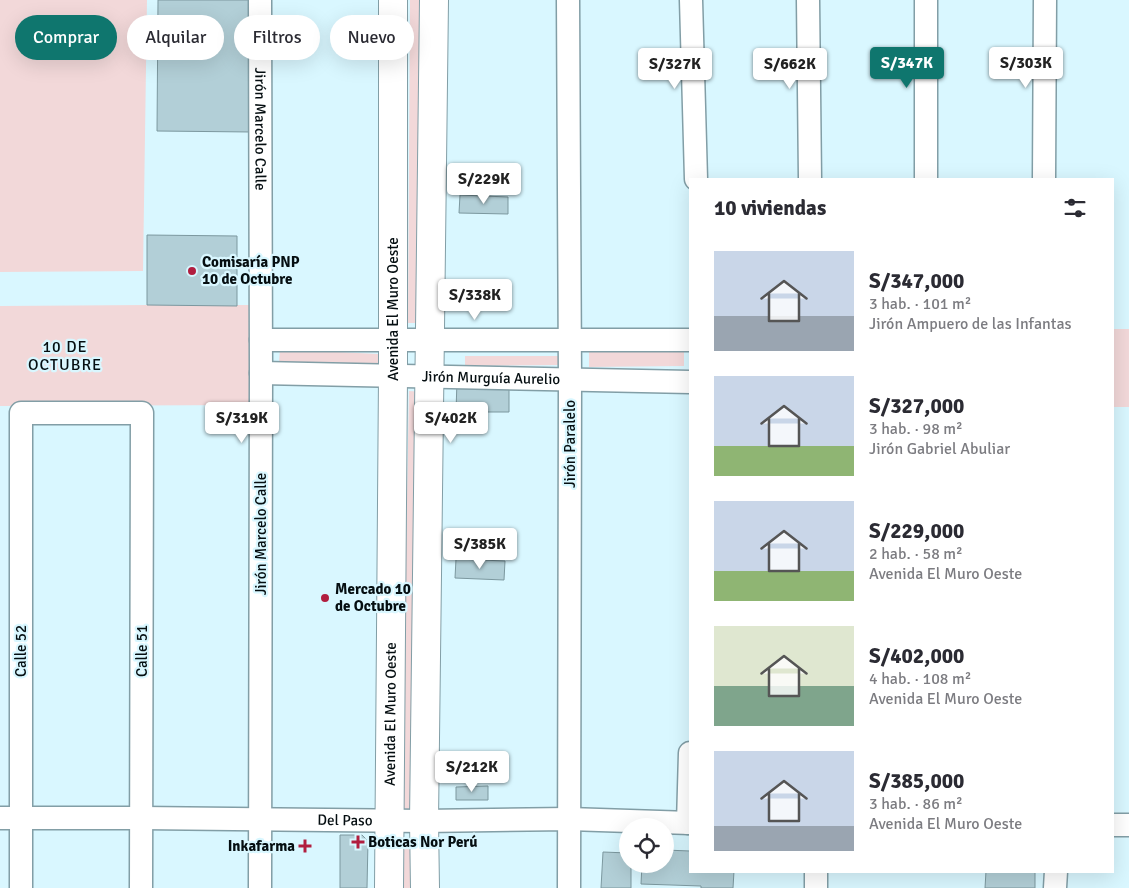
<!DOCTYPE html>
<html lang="es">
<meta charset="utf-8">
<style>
body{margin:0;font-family:Signika,sans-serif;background:#f2f2f3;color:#2b2b33;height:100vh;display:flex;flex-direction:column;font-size:19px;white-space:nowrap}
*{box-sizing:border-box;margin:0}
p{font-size:16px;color:#7c7c81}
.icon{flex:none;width:28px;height:28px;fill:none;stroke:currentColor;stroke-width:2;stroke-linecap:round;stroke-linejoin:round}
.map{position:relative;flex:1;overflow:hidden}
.panel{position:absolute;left:689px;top:178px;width:425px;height:695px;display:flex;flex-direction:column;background:#fff;border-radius:0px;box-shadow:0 5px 20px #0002}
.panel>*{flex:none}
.banner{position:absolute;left:15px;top:15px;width:475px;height:45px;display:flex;gap:10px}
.buttons{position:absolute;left:619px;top:818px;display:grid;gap:10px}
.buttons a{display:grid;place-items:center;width:55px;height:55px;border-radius:50%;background:#fff;box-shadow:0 5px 20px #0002;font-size:25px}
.price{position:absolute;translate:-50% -42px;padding:0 11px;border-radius:5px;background:#fff;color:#222;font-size:16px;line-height:32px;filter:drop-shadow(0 1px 2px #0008)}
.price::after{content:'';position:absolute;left:50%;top:30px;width:15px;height:11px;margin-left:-8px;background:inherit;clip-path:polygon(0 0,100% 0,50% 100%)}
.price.active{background:#0f766e;color:#fff}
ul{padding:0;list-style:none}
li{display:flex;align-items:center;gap:15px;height:125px;padding:0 25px}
li span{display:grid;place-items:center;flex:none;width:140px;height:100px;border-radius:0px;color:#555}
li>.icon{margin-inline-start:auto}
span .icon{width:60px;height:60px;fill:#fffc;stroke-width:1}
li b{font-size:21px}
h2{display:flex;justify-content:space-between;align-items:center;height:60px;padding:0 25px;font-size:21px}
.tag{padding:0 18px;border-radius:22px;background:#fff;box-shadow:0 5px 20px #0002;font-size:18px;line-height:45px}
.tag.active{background:#0f766e;color:#fff}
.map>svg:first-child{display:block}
.green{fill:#f2d8d9}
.building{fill:#b2cfd7;stroke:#7c989f}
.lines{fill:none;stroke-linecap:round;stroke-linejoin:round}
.minor-casing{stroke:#829ea6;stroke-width:25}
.secondary-casing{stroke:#829ea6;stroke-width:30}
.minor{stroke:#fff;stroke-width:22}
.secondary{stroke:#fff;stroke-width:28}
.poi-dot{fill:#b11e3f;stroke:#d9f7ff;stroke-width:2}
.labels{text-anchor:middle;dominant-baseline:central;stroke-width:4.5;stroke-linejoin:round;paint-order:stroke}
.street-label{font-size:15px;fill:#050e11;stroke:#d9f7ff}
.poi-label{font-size:15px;font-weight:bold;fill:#050e11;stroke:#d9f7ff;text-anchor:start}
.neighbourhood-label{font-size:16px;letter-spacing:1px;fill:#050e11;stroke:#d9f7ff}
</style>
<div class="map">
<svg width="1129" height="888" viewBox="0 0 1129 888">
<rect width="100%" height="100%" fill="#d9f7ff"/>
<path class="green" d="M0 0H147L143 271 0 272Z
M410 0H425L424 323H408Z
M147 305H256L257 405 0 406V306Z
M1112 329H1129V407H1113Z
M280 349 378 354V367L279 362Z
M684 351V366L589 367V352Z
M465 356H561V365L465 366Z
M409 391 423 392 415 810H401Z
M403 846H419V888H403Z"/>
<path class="building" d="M158 0H253L251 132 157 131Z
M460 195 508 197V214L459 213Z
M147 235 237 236V306L147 305Z
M457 380 509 381V412H456Z
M456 559 505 561 504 580 455 578Z
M488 786V800H456V787Z
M340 835H362L368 841 367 888H340Z
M665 850 690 851V871H734L733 888H701V886L641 884 642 864H665Z
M603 852 628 853V864H631V888H601Z
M986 871H1035V888H985Z"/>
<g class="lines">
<defs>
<g id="minor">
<path id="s1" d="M260 0 261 373 260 888"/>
<path d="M568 0 570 380 569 888"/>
<path d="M691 0 696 179"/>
<path d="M808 0 810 179"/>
<path d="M926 179V0"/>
<path d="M1044 179 1045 0"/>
<path d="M261 340H690"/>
<path id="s2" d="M261 373 690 382"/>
<path id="s3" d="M0 818H142L424 821 569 819 690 823"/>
<path d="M688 823 690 753"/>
<path d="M1112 825H1129"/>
<path d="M21 888V413H142L141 888"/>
<path d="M816 888V871"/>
<path d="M1055 888 1056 871"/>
</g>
<g id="secondary">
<path id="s4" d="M389 888 393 376V0"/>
<path d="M425 888 424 821 434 0"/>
</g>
</defs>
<use href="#minor" class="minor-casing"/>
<use href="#secondary" class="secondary-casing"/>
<use href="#minor" class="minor"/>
<use href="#secondary" class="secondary"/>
</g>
<g class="poi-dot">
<circle cx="192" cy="271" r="5"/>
<circle cx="325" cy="598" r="5"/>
<path d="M355.5 834.5h5v5h5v5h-5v5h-5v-5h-5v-5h5z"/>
<path d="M302.5 838.5h5v5h5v5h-5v5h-5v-5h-5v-5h5z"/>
</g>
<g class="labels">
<g class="street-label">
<text stroke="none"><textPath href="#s1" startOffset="129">Jirón Marcelo Calle</textPath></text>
<text stroke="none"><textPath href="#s4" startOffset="579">Avenida El Muro Oeste</textPath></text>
<text stroke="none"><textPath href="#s2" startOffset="230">Jirón Murguía Aurelio</textPath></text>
<text transform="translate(570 444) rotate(-90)">Jirón Paralelo</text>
<text transform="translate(261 534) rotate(-90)">Jirón Marcelo Calle</text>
<text transform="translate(21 651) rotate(-90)">Calle 52</text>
<text transform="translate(142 651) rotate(-90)">Calle 51</text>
<text stroke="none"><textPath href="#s4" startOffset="174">Avenida El Muro Oeste</textPath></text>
<text stroke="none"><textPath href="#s3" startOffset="345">Del Paso</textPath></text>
</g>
<g class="poi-label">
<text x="202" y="262">Comisaría PNP<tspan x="202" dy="17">10 de Octubre</tspan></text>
<text x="335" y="589">Mercado 10<tspan x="335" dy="17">de Octubre</tspan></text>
<text x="368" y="842">Boticas Nor Perú</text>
<text x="295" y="846" text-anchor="end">Inkafarma</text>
</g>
<g class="neighbourhood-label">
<text x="65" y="347">10 DE<tspan x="65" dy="18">OCTUBRE</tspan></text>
</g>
</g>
</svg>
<div class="buttons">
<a><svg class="icon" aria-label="locate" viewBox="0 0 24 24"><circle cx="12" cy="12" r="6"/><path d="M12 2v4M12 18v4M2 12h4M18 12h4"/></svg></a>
</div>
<b class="price active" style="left:907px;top:89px">S/347K</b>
<b class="price" style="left:1026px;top:89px">S/303K</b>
<b class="price" style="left:675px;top:90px">S/327K</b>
<b class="price" style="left:790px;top:90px">S/662K</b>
<b class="price" style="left:484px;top:205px">S/229K</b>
<b class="price" style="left:475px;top:321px">S/338K</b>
<b class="price" style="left:242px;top:444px">S/319K</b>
<b class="price" style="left:451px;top:444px">S/402K</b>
<b class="price" style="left:480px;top:570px">S/385K</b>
<b class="price" style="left:472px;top:793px">S/212K</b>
<div class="banner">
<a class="tag active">Comprar</a>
<a class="tag">Alquilar</a>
<a class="tag">Filtros</a>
<a class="tag">Nuevo</a>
</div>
<section class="panel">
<h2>10 viviendas<svg class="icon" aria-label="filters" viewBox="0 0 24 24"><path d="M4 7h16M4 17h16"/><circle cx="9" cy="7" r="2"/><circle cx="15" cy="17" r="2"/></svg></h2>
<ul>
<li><span style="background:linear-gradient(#c9d6e8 65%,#9aa5b1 0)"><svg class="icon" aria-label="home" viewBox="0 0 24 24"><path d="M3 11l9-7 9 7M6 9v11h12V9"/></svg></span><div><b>S/347,000</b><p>3 hab. · 101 m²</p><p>Jirón Ampuero de las Infantas</p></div></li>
<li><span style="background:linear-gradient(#c9d6e8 70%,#8fb573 0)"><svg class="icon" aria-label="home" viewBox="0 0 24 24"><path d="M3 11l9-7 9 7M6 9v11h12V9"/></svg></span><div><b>S/327,000</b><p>3 hab. · 98 m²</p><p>Jirón Gabriel Abuliar</p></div></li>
<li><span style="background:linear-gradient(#c9d6e8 70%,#8fb573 0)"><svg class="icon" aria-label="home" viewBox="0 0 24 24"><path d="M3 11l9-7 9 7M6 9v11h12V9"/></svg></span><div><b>S/229,000</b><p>2 hab. · 58 m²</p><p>Avenida El Muro Oeste</p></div></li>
<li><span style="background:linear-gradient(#dfe7d0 60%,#7fa58c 0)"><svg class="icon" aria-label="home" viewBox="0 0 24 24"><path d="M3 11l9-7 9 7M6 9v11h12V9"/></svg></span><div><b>S/402,000</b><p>4 hab. · 108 m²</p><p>Avenida El Muro Oeste</p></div></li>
<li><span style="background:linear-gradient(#c9d6e8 75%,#9aa5b1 0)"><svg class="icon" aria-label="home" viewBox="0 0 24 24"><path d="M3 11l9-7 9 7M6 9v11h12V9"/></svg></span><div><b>S/385,000</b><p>3 hab. · 86 m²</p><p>Avenida El Muro Oeste</p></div></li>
</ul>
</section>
</div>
